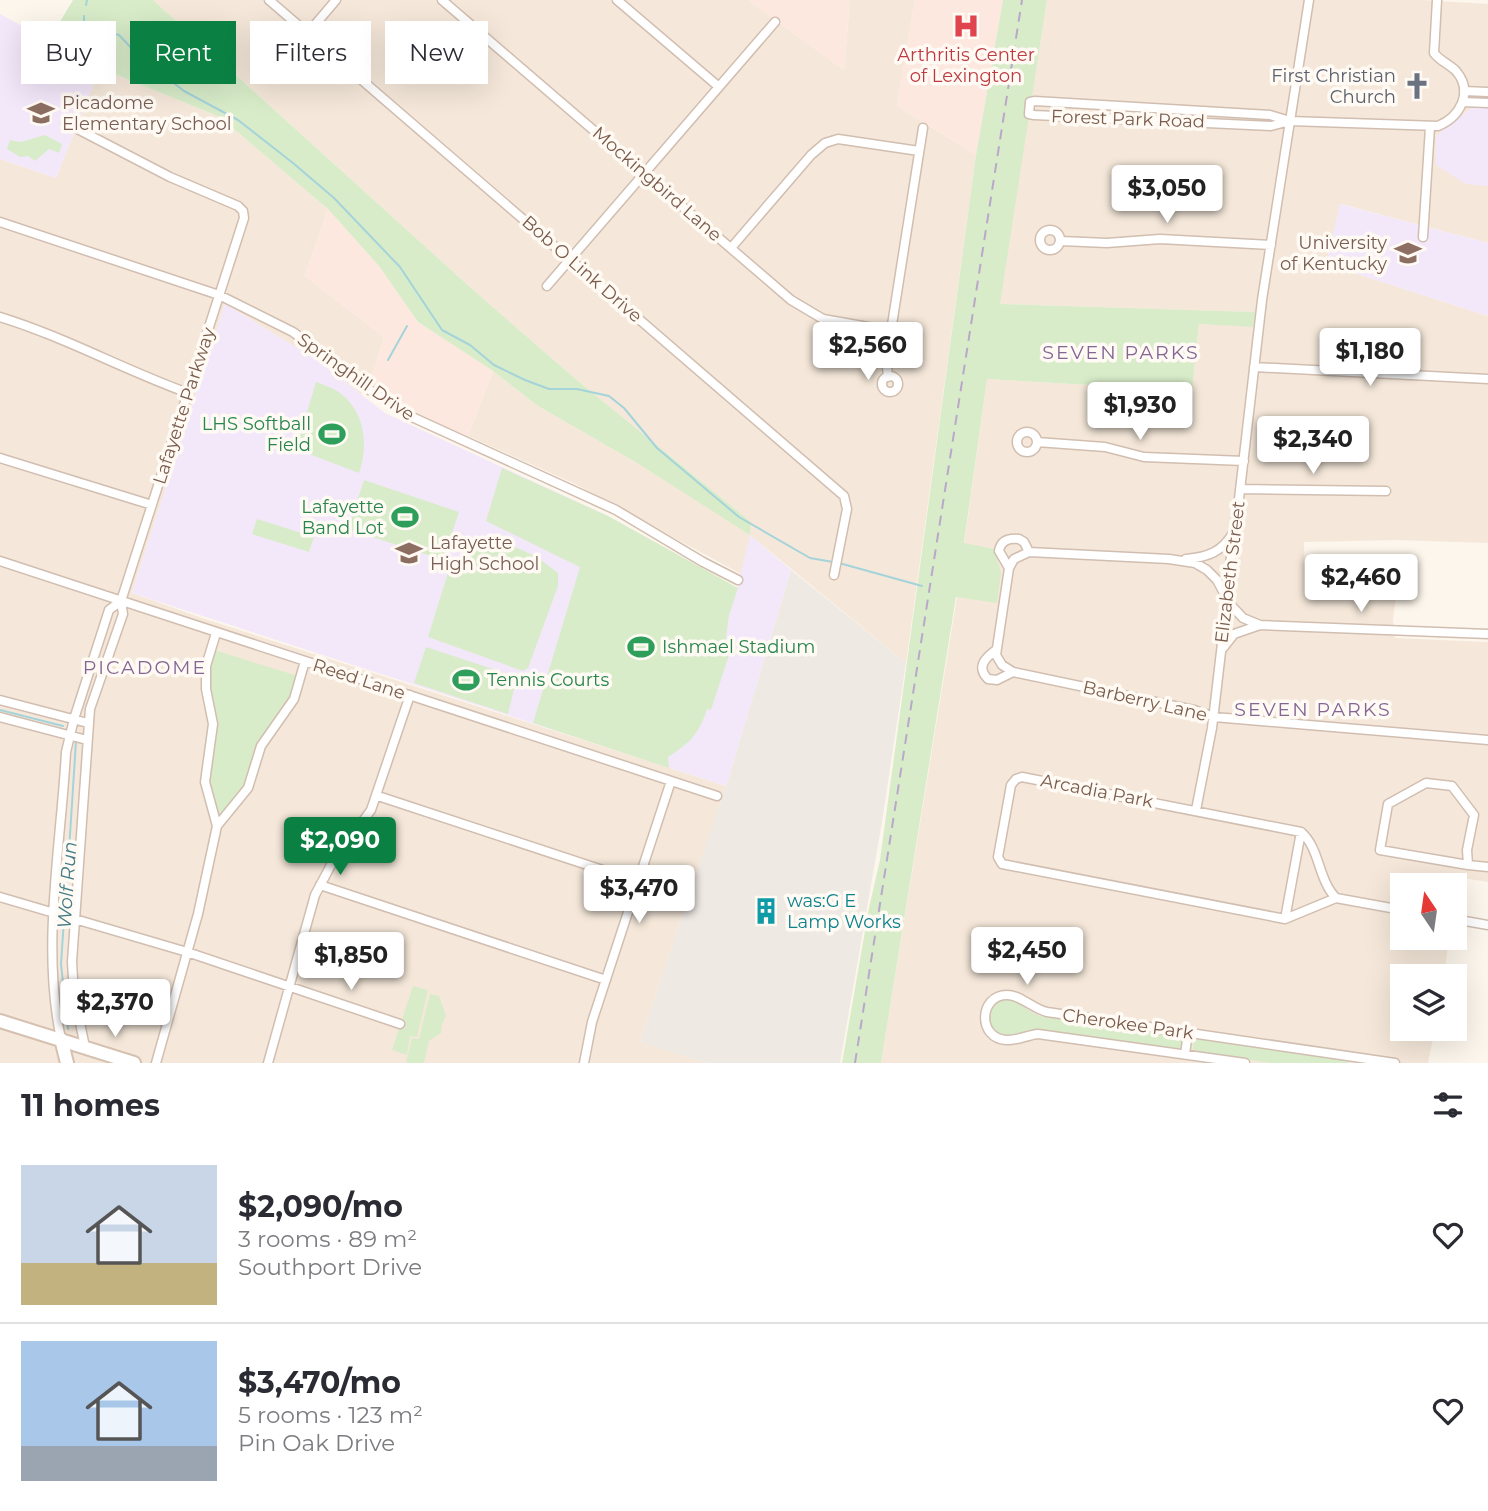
<!DOCTYPE html>
<meta charset="utf-8">
<style>
body{margin:0;font-family:Montserrat,sans-serif;background:#f7f7f7;color:#2b2b33;height:100vh;display:flex;flex-direction:column;font-size:26px;white-space:nowrap}
*{box-sizing:border-box;margin:0}
p{font-size:23px;color:#7c7c81}
.icon{flex:none;width:38px;height:38px;fill:none;stroke:currentColor;stroke-width:2;stroke-linecap:round;stroke-linejoin:round}
.map{position:relative;height:1063px;overflow:hidden}
.drawer{display:flex;flex-direction:column;background:#fff;flex:1}
.drawer>*{flex:none}
.top-card{position:absolute;left:21px;top:21px;width:700px;height:63px;display:flex;gap:14px}
.needle{width:46px;rotate:347deg}
.fabs{position:absolute;left:1390px;top:873px;display:grid;gap:14px}
.fabs a{display:grid;place-items:center;width:77px;height:77px;border-radius:0px;background:#fff;box-shadow:0 7px 28px #0002;font-size:35px}
.price{position:absolute;translate:-50% -60px;padding:0 16px;border-radius:7px;background:#fff;color:#222;font-size:23px;line-height:46px;filter:drop-shadow(0 2px 4px #0008)}
.price::after{content:'';position:absolute;left:50%;top:42px;width:21px;height:16px;margin-left:-10px;background:inherit;clip-path:polygon(0 0,100% 0,50% 100%)}
.price.on{background:#0b8043;color:#fff}
ul{padding:0;list-style:none}
li{display:flex;align-items:center;gap:21px;height:175px;padding:0 21px}
li+li{border-top:2px solid #e1e1e2}
li span{display:grid;place-items:center;flex:none;width:196px;height:140px;border-radius:0px;color:#555}
li>.icon{margin-inline-start:auto}
span .icon{width:84px;height:84px;fill:#fffc;stroke-width:1}
li b{font-size:30px}
h2{display:flex;justify-content:space-between;align-items:center;height:84px;padding:0 21px;font-size:30px}
.tag{padding:0 24px;border-radius:0px;background:#fff;box-shadow:0 7px 28px #0002;font-size:24px;line-height:63px}
.tag.on{background:#0b8043;color:#fff}
.map>svg:first-child{display:block}
.residential{fill:#f5e8da}
.commercial{fill:#fde8e0}
.industrial{fill:#efe9e4}
.education{fill:#f3e8fa}
.green{fill:#d8ecc9}
.lines{fill:none;stroke-linecap:round;stroke-linejoin:round}
.stream{stroke:#a5d3da;stroke-width:2}
.street-casing{stroke:#d1beb0;stroke-width:11}
.secondary-casing{stroke:#d6c0b0;stroke-width:16}
.street{stroke:#fff;stroke-width:8}
.secondary{stroke:#fff;stroke-width:12}
.rail{stroke:#b9a8c9;stroke-width:2;stroke-dasharray:10 7;stroke-linecap:butt}
.labels{text-anchor:middle;dominant-baseline:central;stroke-width:7;stroke-linejoin:round;paint-order:stroke}
.health-label{font-size:18px;fill:#be3a42;stroke:#fffaf3}
.worship-label{font-size:18px;fill:#5b616d;stroke:#fffaf3;text-anchor:end}
.education-label{font-size:18px;fill:#785e54;stroke:#fffaf3;text-anchor:start}
.street-label{font-size:18px;fill:#7a5c4d;stroke:#fffaf3}
.leisure-label{font-size:18px;fill:#27864d;stroke:#fffaf3;text-anchor:end}
.culture-label{font-size:18px;fill:#0d838f;stroke:#fffaf3;text-anchor:start}
.neighbourhood-label{font-size:19px;letter-spacing:2px;fill:#846695;stroke:#fffaf3}
.water-label{font-size:19px;font-style:italic;fill:#437c86;stroke:#fffaf3}
</style>
<div class="map">
<svg width="1488" height="1063" viewBox="0 0 1488 1063">
<rect width="100%" height="100%" fill="#fdf6ec"/>
<path class="residential" d="M153 0H748L844 70 850 0H915L897 106 976 155 906 663 751 536 741 574 573 483 468 436 493 371 538 406 637 463 750 534 751 522 572 376 471 288Z
M1047 0H1423L1488 4V243L1341 204 1326 264 1488 316V543L1397 540 1304 542 1305 575 1398 578 1393 620 1395 638 1488 642V882L1444 875 1442 885 1402 886V938H1449L1444 976H1402V1029H1435L1428 1063H881L957 597 987 379 1192 391 1199 324 1253 326 1254 312 999 304Z
M100 68 220 117 328 209 305 276 384 337 370 383 361 394 317 360 225 304 132 593 205 619 726 786 640 1042 707 1063H0V159L56 178Z"/>
<path class="commercial" d="M748 0H850L844 70Z
M915 0H1003L976 155 897 106Z
M328 209 379 266 418 322 493 371 468 436 427 420 370 383 384 337 305 276Z"/>
<path class="industrial" d="M791 570 906 663 882 822 840 1063H707L640 1042 726 786Z"/>
<path class="education" d="M0 14 100 68 56 178 0 159Z
M1474 106 1488 107V186L1466 184 1436 165V136Z
M1340 204 1488 243V316L1326 264Z
M225 304 317 360 385 413 608 516 737 588 750 535 791 570 726 786 132 593Z"/>
<path class="green" d="M73 0H153L471 288 572 376 751 522 750 535 637 463 538 406 493 371 418 322 379 266 328 209 220 117 100 68 49 40Z
M1003 0H1047L1000 304 1255 312 1253 327 1199 324 1192 391 987 379 964 543 994 549 1001 573 997 603 956 597 881 1063H842L869 908 880 860 976 155Z
M45 135 62 144 59 153 49 149 35 161 28 156 20 157 7 149 10 140 21 142Z
M316 382C323 385 331 387 337 391 365 409 369 445 359 473L296 449Z
M502 468 608 516 738 588 729 615 724 653 729 655 711 710 707 709C699 734 690 743 668 757L669 768 533 723 580 567 486 521Z
M364 480 459 512 443 560 348 529Z
M257 519 314 537 309 552 252 534Z
M491 536 537 557 558 573V586L528 668 523 671 428 637 451 563Z
M426 647 517 677 508 714 414 683Z
M211 649 301 677 299 688 265 739 250 783 218 819 217 807 211 799 208 787 213 735 206 683Z
M413 986 428 990 417 1037 410 1036 407 1055 392 1050Z
M430 994 439 996 446 1016 442 1024 441 1033 429 1041 424 1063H406L412 1038 419 1039Z
M1004 999C1018 1000 1026 1011 1040 1016L1176 1034 1181 1036 1183 1044 1178 1050H1174L1035 1030 1010 1037 999 1034 991 1028 987 1019 991 1007Z
M1201 1037 1347 1060 1349 1063H1270L1198 1052 1193 1049V1039Z"/>
<g class="lines">
<path class="stream" d="M86 5 87 0
M84 16V26L119 35 137 54 184 91 238 120 293 163 334 198 400 267 442 330 470 345 494 365 525 380 549 389H577L609 396 624 408 657 448 739 517 810 558 833 562
M388 360 407 326
M839 563 922 586
M0 710 63 726
M65 913 76 741
M64 919 61 964 68 1029"/>
<defs>
<path id="street" d="M269 0 844 496 847 509 834 575
M442 0 791 300 823 319 891 331
M617 0 719 87
M308 33 336 0
M1464 91 1488 92
M1463 102 1488 103
M1290 121 1271 126 1034 115 1029 114 1030 102 1035 101 1270 115 1290 121 1438 126C1460 117 1474 92 1456 71 1449 64 1440 61 1434 53L1437 0
M66 123 170 177 238 206 243 211 244 218 121 601 123 614 90 709 72 962 74 994 85 1047
M0 222 219 295 293 332 371 391 412 417 616 510 703 562 738 580
M1040 240a10 10 0 1 1 20 0a10 10 0 1 1-20 0Z
M1423 237 1430 127
M1061 241 1107 243 1160 239 1271 245
M731 248 811 155 825 143 838 139 919 151
M547 286 775 22
M0 317C65 337 124 370 188 393
M1254 367 1488 379
M882 384a8 8 0 1 1 16 0a8 8 0 1 1-16 0Z
M888 377 887 367 891 331 923 128
M1017 442a10 10 0 1 1 20 0a10 10 0 1 1-20 0Z
M1037 442 1105 447 1144 457 1244 461
M0 458 152 505
M1240 489 1386 491
M1186 559C1208 557 1222 552 1233 533
M0 561 717 796
M1009 568 999 551C1001 540 1009 538 1019 539L1024 542 1029 552
M1225 595 1217 580 1207 570 1195 563 1169 559 1029 552 1014 559 1009 568 996 655 1002 665 1013 672 1194 710 1214 717 1488 740
M1227 601 1243 618 1260 625 1488 634
M216 633 206 666V689L213 724 205 782 217 826
M1223 648 1234 634 1260 625
M996 650C985 658 976 667 988 679L997 680 1013 672
M0 700 88 723
M0 717 87 740
M1426 783 1452 786 1474 815 1467 850 1468 865 1380 850 1388 804Z
M378 796 639 882
M1196 810 1212 728 1227 601 1225 595 1236 525 1262 300 1309 0
M1468 865 1488 867
M320 885 606 980
M0 897 187 952 400 1024
M1336 898C1318 880 1320 848 1301 832L1022 777 1016 779 1011 785 998 857 1002 864 1285 919 1336 898 1402 910
M1285 919 1301 832
M1454 919 1488 925
M61 1039C41 946 61 846 66 752L74 719 109 610 121 601
M1185 1054 1188 1033
M156 1063 198 914 217 826 248 788 261 746 294 699 305 661
M268 1063 315 895 331 865 371 810 410 695
M584 1063 592 1022 671 781
M1245 1063 1038 1034C1028 1035 1016 1041 1006 1040 977 1038 979 995 1007 995 1021 995 1033 1009 1047 1012L1395 1063"/>
<path id="secondary" d="M0 1021 134 1063
M61 1039 67 1063"/>
</defs>
<use href="#street" class="street-casing"/>
<use href="#secondary" class="secondary-casing"/>
<use href="#street" class="street"/>
<use href="#secondary" class="secondary"/>
<path class="rail" d="M855 1063 1022 0"/>
</g>
<defs>
<symbol id="hospital-bare" viewBox="-9 -9 18 18"><path d="M-5-5h3v3.5h4V-5h3V5h-3V1.5h-4V5h-3Z" fill="#e0444e" stroke="#fffaf3" stroke-width="2.5" paint-order="stroke"/></symbol>
<symbol id="church-bare" viewBox="-9 -9 18 18"><path d="M-1.2-6h2.4v3.5h3.3v2.4h-3.3V6h-2.4V-.1h-3.3v-2.4h3.3Z" fill="#6b7280" stroke="#fffaf3" stroke-width="2.5" paint-order="stroke"/></symbol>
<symbol id="school-bare" viewBox="-9 -9 18 18"><path d="M0-5L7-2L0 1L-7-2ZM-4 1L0 2.5L4 1V4Q0 6-4 4Z" fill="#8d6e63" stroke="#fffaf3" stroke-width="2.5" paint-order="stroke"/></symbol>
<symbol id="university-bare" viewBox="-9 -9 18 18"><path d="M0-5L7-2L0 1L-7-2ZM-4 1L0 2.5L4 1V4Q0 6-4 4Z" fill="#8d6e63" stroke="#fffaf3" stroke-width="2.5" paint-order="stroke"/></symbol>
<symbol id="stadium-bare" viewBox="-9 -9 18 18"><path d="M0-5a6.5 5 0 1 0 0 10a6.5 5 0 1 0 0-10ZM-3.5-1.8h7v3.6h-7Z" fill="#2e9e5b" stroke="#fffaf3" stroke-width="2.5" paint-order="stroke"/></symbol>
<symbol id="building-bare" viewBox="-9 -9 18 18"><path d="M-4-6H4V6H1V3H-1V6H-4ZM-2.5-4.3h1.7v1.8h-1.7ZM.8-4.3h1.7v1.8H.8ZM-2.5-1h1.7V.8h-1.7ZM.8-1h1.7V.8H.8Z" fill="#0f9aa8" stroke="#fffaf3" stroke-width="2.5" paint-order="stroke"/></symbol>
</defs>
<g fill-rule="evenodd">
<use href="#hospital-bare" x="947" y="7" width="38" height="38"/>
<use href="#church-bare" x="1398" y="67" width="38" height="38"/>
<use href="#school-bare" x="22" y="94" width="38" height="38"/>
<use href="#university-bare" x="1389" y="234" width="38" height="38"/>
<use href="#stadium-bare" x="313" y="415" width="38" height="38"/>
<use href="#stadium-bare" x="386" y="498" width="38" height="38"/>
<use href="#school-bare" x="390" y="534" width="38" height="38"/>
<use href="#stadium-bare" x="622" y="628" width="38" height="38"/>
<use href="#stadium-bare" x="447" y="661" width="38" height="38"/>
<use href="#building-bare" x="747" y="892" width="38" height="38"/>
</g>
<g class="labels">
<g class="health-label">
<text x="966" y="55">Arthritis Center<tspan x="966" dy="21">of Lexington</tspan></text>
</g>
<g class="worship-label">
<text x="1396" y="76">First Christian<tspan x="1396" dy="21">Church</tspan></text>
</g>
<g class="education-label">
<text x="62" y="103">Picadome<tspan x="62" dy="21">Elementary School</tspan></text>
<text x="1387" y="243" text-anchor="end">University<tspan x="1387" dy="21">of Kentucky</tspan></text>
<text x="430" y="543">Lafayette<tspan x="430" dy="21">High School</tspan></text>
</g>
<g class="street-label">
<text transform="translate(1128 119) rotate(2)">Forest Park Road</text>
<text transform="translate(657 184) rotate(41)">Mockingbird Lane</text>
<text transform="translate(582 269) rotate(41)">Bob O Link Drive</text>
<text transform="translate(356 377) rotate(35)">Springhill Drive</text>
<text transform="translate(184 406) rotate(-72)">Lafayette Parkway</text>
<text transform="translate(1230 572) rotate(-83)">Elizabeth Street</text>
<text transform="translate(359 679) rotate(18)">Reed Lane</text>
<text transform="translate(1145 701) rotate(13)">Barberry Lane</text>
<text transform="translate(1097 791) rotate(11)">Arcadia Park</text>
<text transform="translate(1128 1024) rotate(8)">Cherokee Park</text>
</g>
<g class="leisure-label">
<text x="311" y="424">LHS Softball<tspan x="311" dy="21">Field</tspan></text>
<text x="384" y="507">Lafayette<tspan x="384" dy="21">Band Lot</tspan></text>
<text x="662" y="647" text-anchor="start">Ishmael Stadium</text>
<text x="487" y="680" text-anchor="start">Tennis Courts</text>
</g>
<g class="culture-label">
<text x="787" y="901">was:G E<tspan x="787" dy="21">Lamp Works</tspan></text>
</g>
<g class="neighbourhood-label">
<text x="1121" y="352">SEVEN PARKS</text>
<text x="145" y="667">PICADOME</text>
<text x="1313" y="709">SEVEN PARKS</text>
</g>
<g class="water-label">
<text transform="translate(67 885) rotate(-86)">Wolf Run</text>
</g>
</g>
</svg>
<div class="fabs">
<a><svg class="needle" viewBox="-14 -14 28 28"><path d="M0-13l5 13h-10z" fill="#e53935"/><path d="M0 13l5-13h-10z" fill="#7c7c81"/></svg></a>
<a><svg class="icon" aria-label="layers" viewBox="0 0 24 24"><path d="M12 4l9 5-9 5-9-5zM3 14l9 5 9-5"/></svg></a>
</div>
<b class="price" style="left:1167px;top:225px">$3,050</b>
<b class="price" style="left:868px;top:382px">$2,560</b>
<b class="price" style="left:1370px;top:388px">$1,180</b>
<b class="price" style="left:1140px;top:442px">$1,930</b>
<b class="price" style="left:1313px;top:476px">$2,340</b>
<b class="price" style="left:1361px;top:614px">$2,460</b>
<b class="price on" style="left:340px;top:877px">$2,090</b>
<b class="price" style="left:639px;top:925px">$3,470</b>
<b class="price" style="left:1027px;top:987px">$2,450</b>
<b class="price" style="left:351px;top:992px">$1,850</b>
<b class="price" style="left:115px;top:1039px">$2,370</b>
<div class="top-card">
<a class="tag">Buy</a>
<a class="tag on">Rent</a>
<a class="tag">Filters</a>
<a class="tag">New</a>
</div>
</div>
<section class="drawer">
<h2>11 homes<svg class="icon" aria-label="filters" viewBox="0 0 24 24"><path d="M4 7h16M4 17h16"/><circle cx="9" cy="7" r="2"/><circle cx="15" cy="17" r="2"/></svg></h2>
<ul>
<li><span style="background:linear-gradient(#c9d6e8 70%,#c2b280 0)"><svg class="icon" aria-label="home" viewBox="0 0 24 24"><path d="M3 11l9-7 9 7M6 9v11h12V9"/></svg></span><div><b>$2,090/mo</b><p>3 rooms · 89 m²</p><p>Southport Drive</p></div><svg class="icon" aria-label="heart" viewBox="0 0 24 24"><path d="M12 20l-8-8c-3-5 5-10 8-4 3-6 11-1 8 4z"/></svg></li>
<li><span style="background:linear-gradient(#a9c7e8 75%,#9aa5b1 0)"><svg class="icon" aria-label="home" viewBox="0 0 24 24"><path d="M3 11l9-7 9 7M6 9v11h12V9"/></svg></span><div><b>$3,470/mo</b><p>5 rooms · 123 m²</p><p>Pin Oak Drive</p></div><svg class="icon" aria-label="heart" viewBox="0 0 24 24"><path d="M12 20l-8-8c-3-5 5-10 8-4 3-6 11-1 8 4z"/></svg></li>
</ul>
</section>
